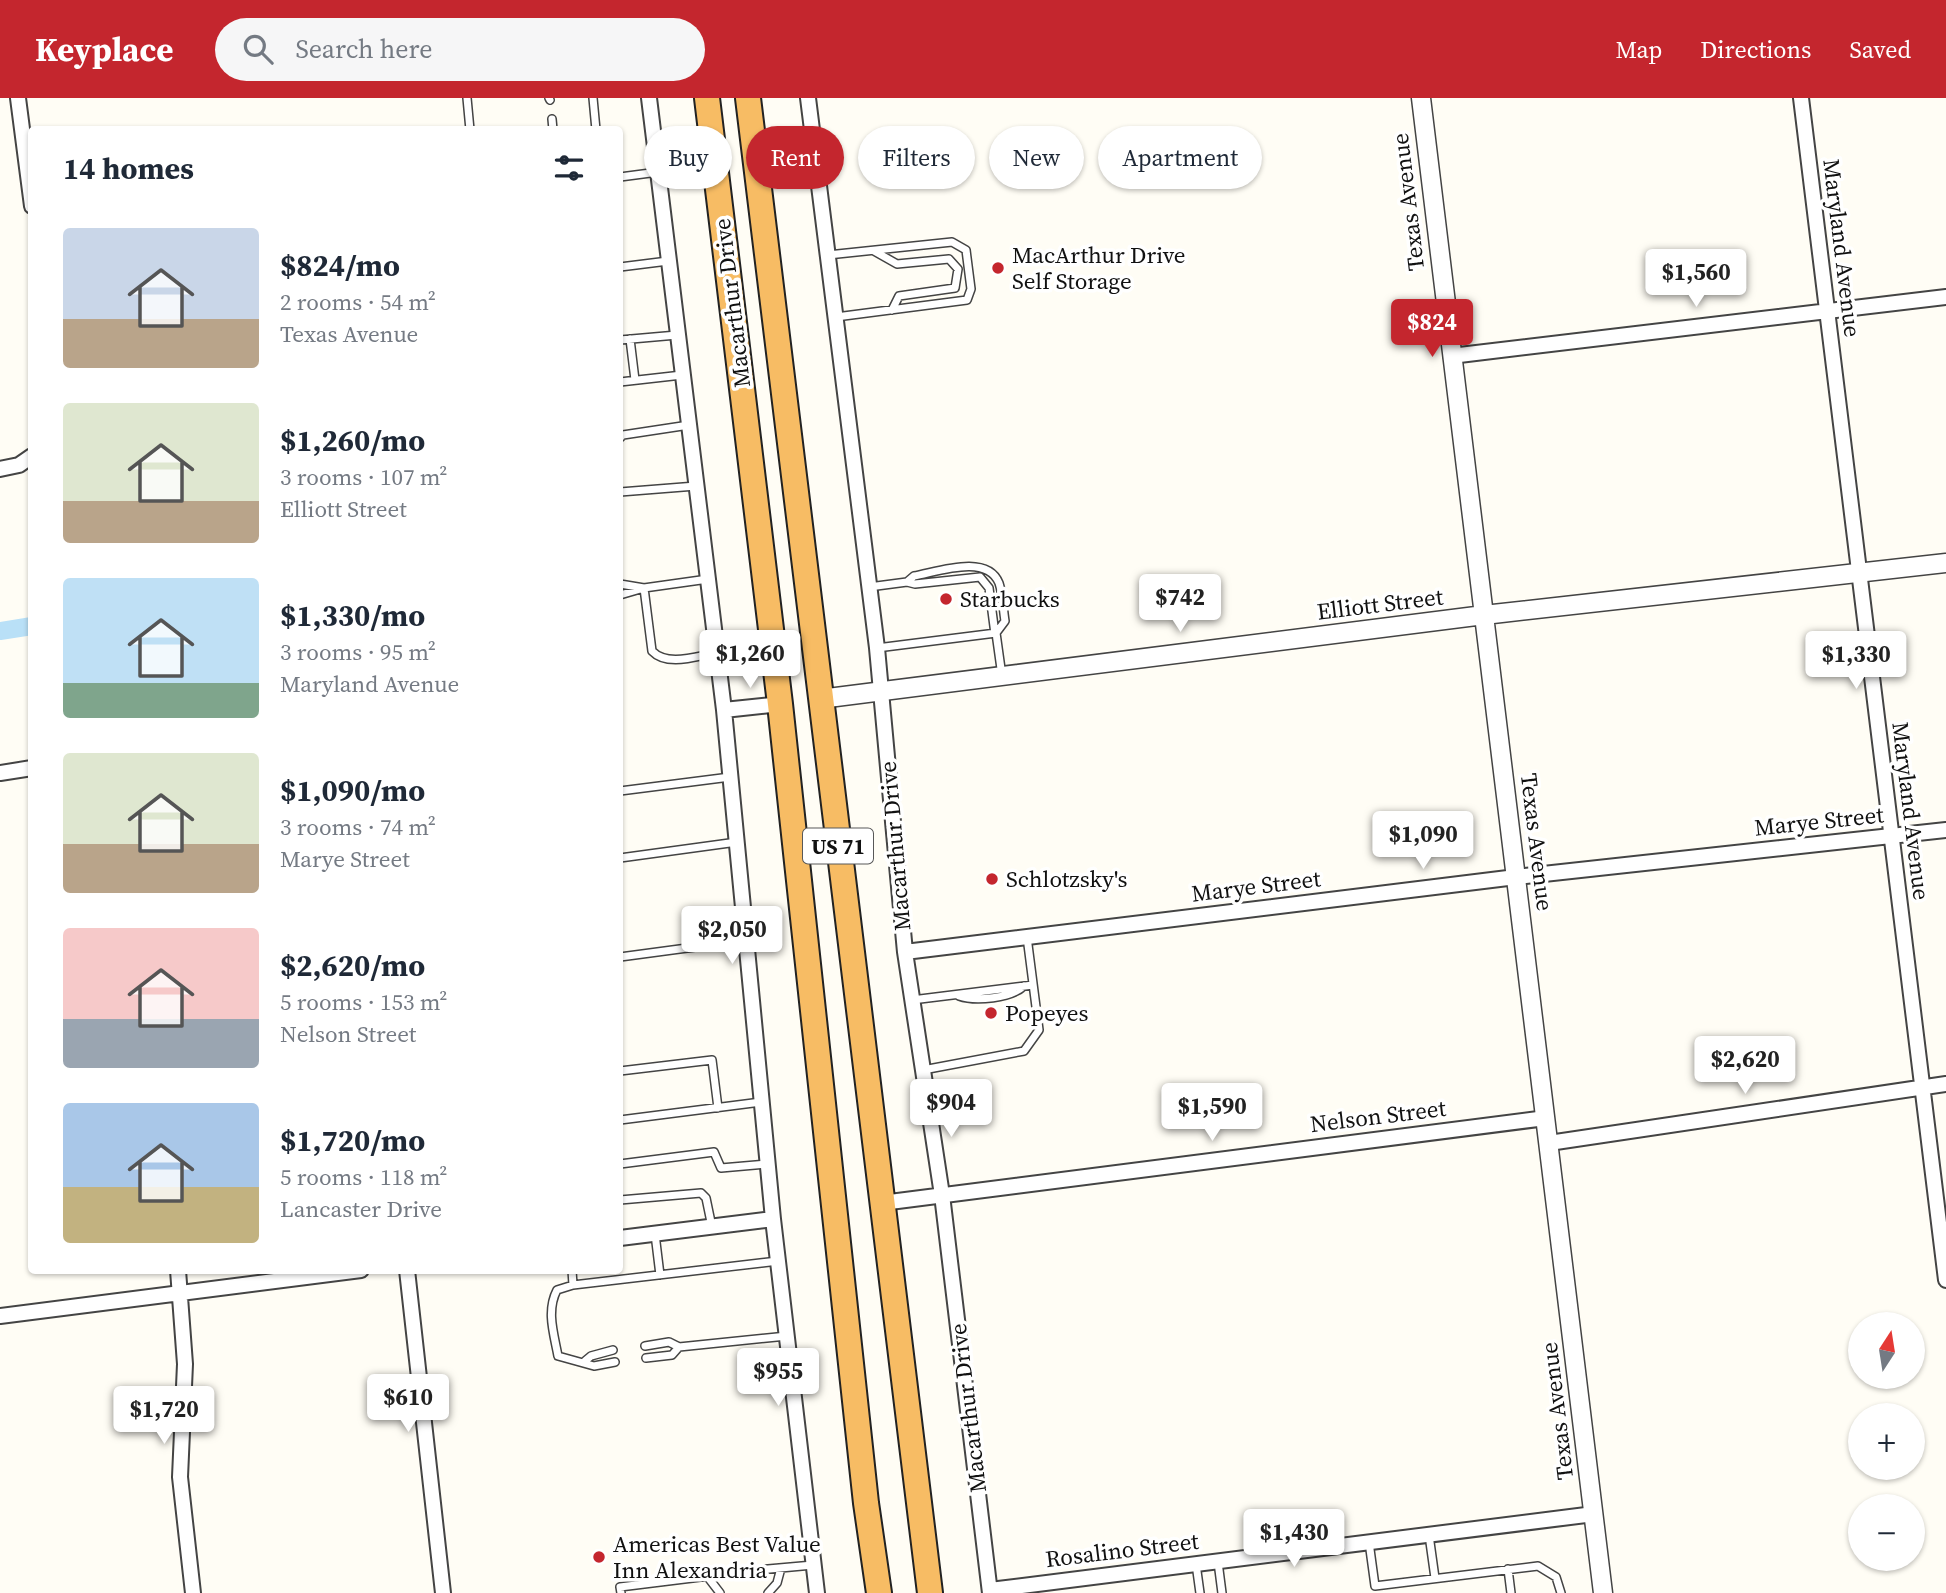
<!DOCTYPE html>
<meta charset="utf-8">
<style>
body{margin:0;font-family:"Source Serif 4",serif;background:#f6f6f7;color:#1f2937;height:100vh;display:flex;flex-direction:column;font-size:26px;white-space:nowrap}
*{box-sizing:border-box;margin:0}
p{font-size:23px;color:#747a83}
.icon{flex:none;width:38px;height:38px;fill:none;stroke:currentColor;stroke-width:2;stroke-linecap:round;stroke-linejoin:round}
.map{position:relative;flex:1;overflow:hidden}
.panel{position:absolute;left:28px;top:28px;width:595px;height:1148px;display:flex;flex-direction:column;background:#fff;border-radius:7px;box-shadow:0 2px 5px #0004}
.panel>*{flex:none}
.hud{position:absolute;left:644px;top:28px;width:665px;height:63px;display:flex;gap:14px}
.needle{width:46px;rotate:12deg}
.buttons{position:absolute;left:1848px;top:1214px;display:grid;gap:14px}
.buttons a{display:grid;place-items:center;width:77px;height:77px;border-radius:50%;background:#fff;box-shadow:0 2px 5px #0004;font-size:35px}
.price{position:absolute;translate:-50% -60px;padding:0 16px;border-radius:7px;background:#fff;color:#222;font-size:23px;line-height:46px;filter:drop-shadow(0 2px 4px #0008)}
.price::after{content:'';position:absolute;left:50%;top:42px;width:21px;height:16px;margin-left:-10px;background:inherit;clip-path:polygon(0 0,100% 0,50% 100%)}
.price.active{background:#c4262e;color:#fff}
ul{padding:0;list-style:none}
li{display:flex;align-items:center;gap:21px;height:175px;padding:0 35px}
li span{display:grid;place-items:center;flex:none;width:196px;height:140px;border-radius:7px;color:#555}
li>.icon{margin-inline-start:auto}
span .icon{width:84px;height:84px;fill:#fffc;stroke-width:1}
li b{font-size:30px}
h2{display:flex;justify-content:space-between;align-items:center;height:84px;padding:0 35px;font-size:30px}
.tag{padding:0 24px;border-radius:32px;background:#fff;box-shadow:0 2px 5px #0004;font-size:24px;line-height:63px}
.tag.active{background:#c4262e;color:#fff}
header{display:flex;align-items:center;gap:42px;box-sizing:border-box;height:98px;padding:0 35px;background:#c4262e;color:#fff}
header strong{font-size:33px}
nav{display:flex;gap:38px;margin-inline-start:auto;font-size:24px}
.search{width:490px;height:63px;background:#f6f6f7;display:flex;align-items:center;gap:18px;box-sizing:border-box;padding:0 24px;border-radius:38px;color:#747a83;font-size:26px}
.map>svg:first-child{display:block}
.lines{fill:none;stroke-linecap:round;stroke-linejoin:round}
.canal{stroke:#b9e0f7;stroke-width:18}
.service-casing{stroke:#444;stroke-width:10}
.minor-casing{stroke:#444;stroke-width:18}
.tertiary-casing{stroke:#444;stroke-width:21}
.trunk-casing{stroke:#222;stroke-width:28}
.service{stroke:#fff;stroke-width:7}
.minor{stroke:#fff;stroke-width:14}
.tertiary{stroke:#fff;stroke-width:18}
.trunk{stroke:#f7bc64;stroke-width:24}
.poi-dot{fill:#c4262e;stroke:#fff;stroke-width:2.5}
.labels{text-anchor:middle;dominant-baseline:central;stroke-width:7;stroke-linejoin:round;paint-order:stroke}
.shield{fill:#fff;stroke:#585858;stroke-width:2}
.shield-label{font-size:21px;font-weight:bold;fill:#111}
.street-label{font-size:23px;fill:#111;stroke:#fff}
.poi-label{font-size:23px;fill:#111;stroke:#fff;text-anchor:start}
</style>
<header>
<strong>Keyplace</strong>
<div class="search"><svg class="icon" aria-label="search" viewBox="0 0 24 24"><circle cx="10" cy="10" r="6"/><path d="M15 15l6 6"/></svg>Search here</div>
<nav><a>Map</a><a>Directions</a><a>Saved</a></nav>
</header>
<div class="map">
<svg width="1946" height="1495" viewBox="0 0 1946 1495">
<rect width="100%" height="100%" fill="#fffdf5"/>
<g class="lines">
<path class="canal" d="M0 533 32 528"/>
<defs>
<path id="service" d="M467 0 470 32
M549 0 550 2
M593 0 596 32
M552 21 553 32
M620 79 658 74
M874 153 897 166 949 161 958 171 955 190 899 198 892 212
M828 157 952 144 966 152 971 191 967 202 836 219
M620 169 668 163
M630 241 635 282
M620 242 677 237
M620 284 682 277
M620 340 623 337 689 327
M620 394 696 388
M907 484 915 486 980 479 989 490 995 536
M620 486 644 490 708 481
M869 489 907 484 914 478C937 474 987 455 999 485 1003 497 1003 511 1005 523L996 535
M620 497 644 490 652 553C667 569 697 558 716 555
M877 550 996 535 1002 578
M620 693 730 679
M620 760 737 744
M620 859 747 842
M959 898C976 904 1011 900 1024 888
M912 902 1033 887
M923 972 1024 953 1039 932 1027 839
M620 973 712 962 718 1010
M620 1022 761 1004
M620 1066 714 1054 721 1070 768 1066
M620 1102 701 1095 706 1100 712 1129
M655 1136 660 1177
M572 1172 573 1187 778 1163
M573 1187 557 1192C546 1213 554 1236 558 1258L594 1268 615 1264
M645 1248 669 1244 679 1249
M646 1260 672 1257 679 1249 787 1238
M585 1263 591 1258 613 1252
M1429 1437 1435 1480
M1369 1444 1375 1488 1538 1468 1556 1479 1561 1495
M1218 1464 1222 1495
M1196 1466 1200 1495
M1508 1471 1511 1495
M758 1472 813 1467
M707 1478 720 1495
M621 1495 620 1489 733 1475
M768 1495 777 1485 781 1470"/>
<path id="minor" d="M18 0 32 108
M649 0 724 612 773 1121 817 1495
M808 0 877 550 905 854 942 1097 990 1495
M1801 0 1946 1182
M1451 258 1946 199
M0 371 19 367 32 358
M724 612 780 606
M0 675 32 670
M905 854 1516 779 1946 732
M1549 1045 1946 986
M882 1105 1546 1020
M620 1140 773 1121
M178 1172 185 1266 180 1379 193 1495
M407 1172 443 1495
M0 1218 361 1172
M990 1492 1594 1416"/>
<path id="tertiary" d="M1421 0 1603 1495
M820 601 1484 517 1946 465"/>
<path id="trunk" d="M707 0 780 606 866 1405 879 1495
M748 0 930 1495"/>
</defs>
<use href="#service" class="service-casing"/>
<use href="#minor" class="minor-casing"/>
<use href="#tertiary" class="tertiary-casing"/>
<use href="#trunk" class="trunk-casing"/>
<use href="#service" class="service"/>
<use href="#minor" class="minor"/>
<use href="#tertiary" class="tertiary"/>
<use href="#trunk" class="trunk"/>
</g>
<g class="poi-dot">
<circle cx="998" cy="170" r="7"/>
<circle cx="946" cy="501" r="7"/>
<circle cx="992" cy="781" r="7"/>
<circle cx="991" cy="915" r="7"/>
<circle cx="599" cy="1459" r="7"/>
</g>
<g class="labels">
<rect class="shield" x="803" y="730.5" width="70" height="35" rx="5"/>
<g class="shield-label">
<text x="838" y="748">US 71</text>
</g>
<g class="street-label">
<text transform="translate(1408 104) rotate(-97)">Texas Avenue</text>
<text transform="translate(1842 150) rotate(83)">Maryland Avenue</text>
<text transform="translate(732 205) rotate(-97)">Macarthur Drive</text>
<text transform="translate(1380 506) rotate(-7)">Elliott Street</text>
<text transform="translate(1911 713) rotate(83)">Maryland Avenue</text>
<text transform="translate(1819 723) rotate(-6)">Marye Street</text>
<text transform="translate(1537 744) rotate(83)">Texas Avenue</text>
<text transform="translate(895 748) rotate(-95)">Macarthur Drive</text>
<text transform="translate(1256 788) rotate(-7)">Marye Street</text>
<text transform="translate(1378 1018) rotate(-7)">Nelson Street</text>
<text transform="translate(968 1310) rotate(-97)">Macarthur Drive</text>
<text transform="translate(1557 1313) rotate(-97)">Texas Avenue</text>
<text transform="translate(1122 1452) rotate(-7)">Rosalino Street</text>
</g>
<g class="poi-label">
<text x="1012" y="157">MacArthur Drive<tspan x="1012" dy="26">Self Storage</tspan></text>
<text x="960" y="501">Starbucks</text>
<text x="1006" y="781">Schlotzsky's</text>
<text x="1005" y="915">Popeyes</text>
<text x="613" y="1446">Americas Best Value<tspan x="613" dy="26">Inn Alexandria</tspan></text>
</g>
</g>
</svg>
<div class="buttons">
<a><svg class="needle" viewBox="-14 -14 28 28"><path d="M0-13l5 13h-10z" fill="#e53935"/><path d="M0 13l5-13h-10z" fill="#747a83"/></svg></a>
<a>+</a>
<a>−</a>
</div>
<b class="price" style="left:1696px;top:211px">$1,560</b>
<b class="price active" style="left:1432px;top:261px">$824</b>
<b class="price" style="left:1180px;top:536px">$742</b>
<b class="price" style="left:750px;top:592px">$1,260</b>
<b class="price" style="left:1856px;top:593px">$1,330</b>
<b class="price" style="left:1423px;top:773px">$1,090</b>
<b class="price" style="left:732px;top:868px">$2,050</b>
<b class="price" style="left:1745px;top:998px">$2,620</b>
<b class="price" style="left:951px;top:1041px">$904</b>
<b class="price" style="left:1212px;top:1045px">$1,590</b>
<b class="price" style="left:778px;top:1310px">$955</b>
<b class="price" style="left:408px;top:1336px">$610</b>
<b class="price" style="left:164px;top:1348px">$1,720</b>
<b class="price" style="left:1294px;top:1471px">$1,430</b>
<div class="hud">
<a class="tag">Buy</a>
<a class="tag active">Rent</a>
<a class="tag">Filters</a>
<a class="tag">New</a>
<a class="tag">Apartment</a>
</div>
<section class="panel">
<h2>14 homes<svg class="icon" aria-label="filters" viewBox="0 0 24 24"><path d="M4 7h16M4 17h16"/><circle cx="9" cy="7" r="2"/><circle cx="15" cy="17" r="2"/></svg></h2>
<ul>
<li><span style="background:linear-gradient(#c9d6e8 65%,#b9a48a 0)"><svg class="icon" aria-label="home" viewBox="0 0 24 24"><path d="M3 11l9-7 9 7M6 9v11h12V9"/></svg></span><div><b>$824/mo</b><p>2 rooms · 54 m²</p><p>Texas Avenue</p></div></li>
<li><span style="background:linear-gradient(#dfe7d0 70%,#b9a48a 0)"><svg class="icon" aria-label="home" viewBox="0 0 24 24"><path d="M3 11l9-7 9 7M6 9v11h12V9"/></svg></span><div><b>$1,260/mo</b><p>3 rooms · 107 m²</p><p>Elliott Street</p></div></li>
<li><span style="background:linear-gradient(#bfe0f5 75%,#7fa58c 0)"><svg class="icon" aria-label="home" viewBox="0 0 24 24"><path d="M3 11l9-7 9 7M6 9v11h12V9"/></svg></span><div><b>$1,330/mo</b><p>3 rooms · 95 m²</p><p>Maryland Avenue</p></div></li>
<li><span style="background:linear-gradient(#dfe7d0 65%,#b9a48a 0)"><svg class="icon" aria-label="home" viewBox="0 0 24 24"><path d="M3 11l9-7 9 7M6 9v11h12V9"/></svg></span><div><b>$1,090/mo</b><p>3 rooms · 74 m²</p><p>Marye Street</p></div></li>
<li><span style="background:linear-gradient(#f6c9c9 65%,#9aa5b1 0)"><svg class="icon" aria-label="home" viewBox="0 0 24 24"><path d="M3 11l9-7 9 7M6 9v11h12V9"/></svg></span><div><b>$2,620/mo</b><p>5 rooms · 153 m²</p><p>Nelson Street</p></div></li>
<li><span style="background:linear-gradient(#a9c7e8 60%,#c2b280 0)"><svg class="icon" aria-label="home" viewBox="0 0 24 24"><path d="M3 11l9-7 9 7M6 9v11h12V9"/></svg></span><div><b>$1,720/mo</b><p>5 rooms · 118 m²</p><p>Lancaster Drive</p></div></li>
</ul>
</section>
</div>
